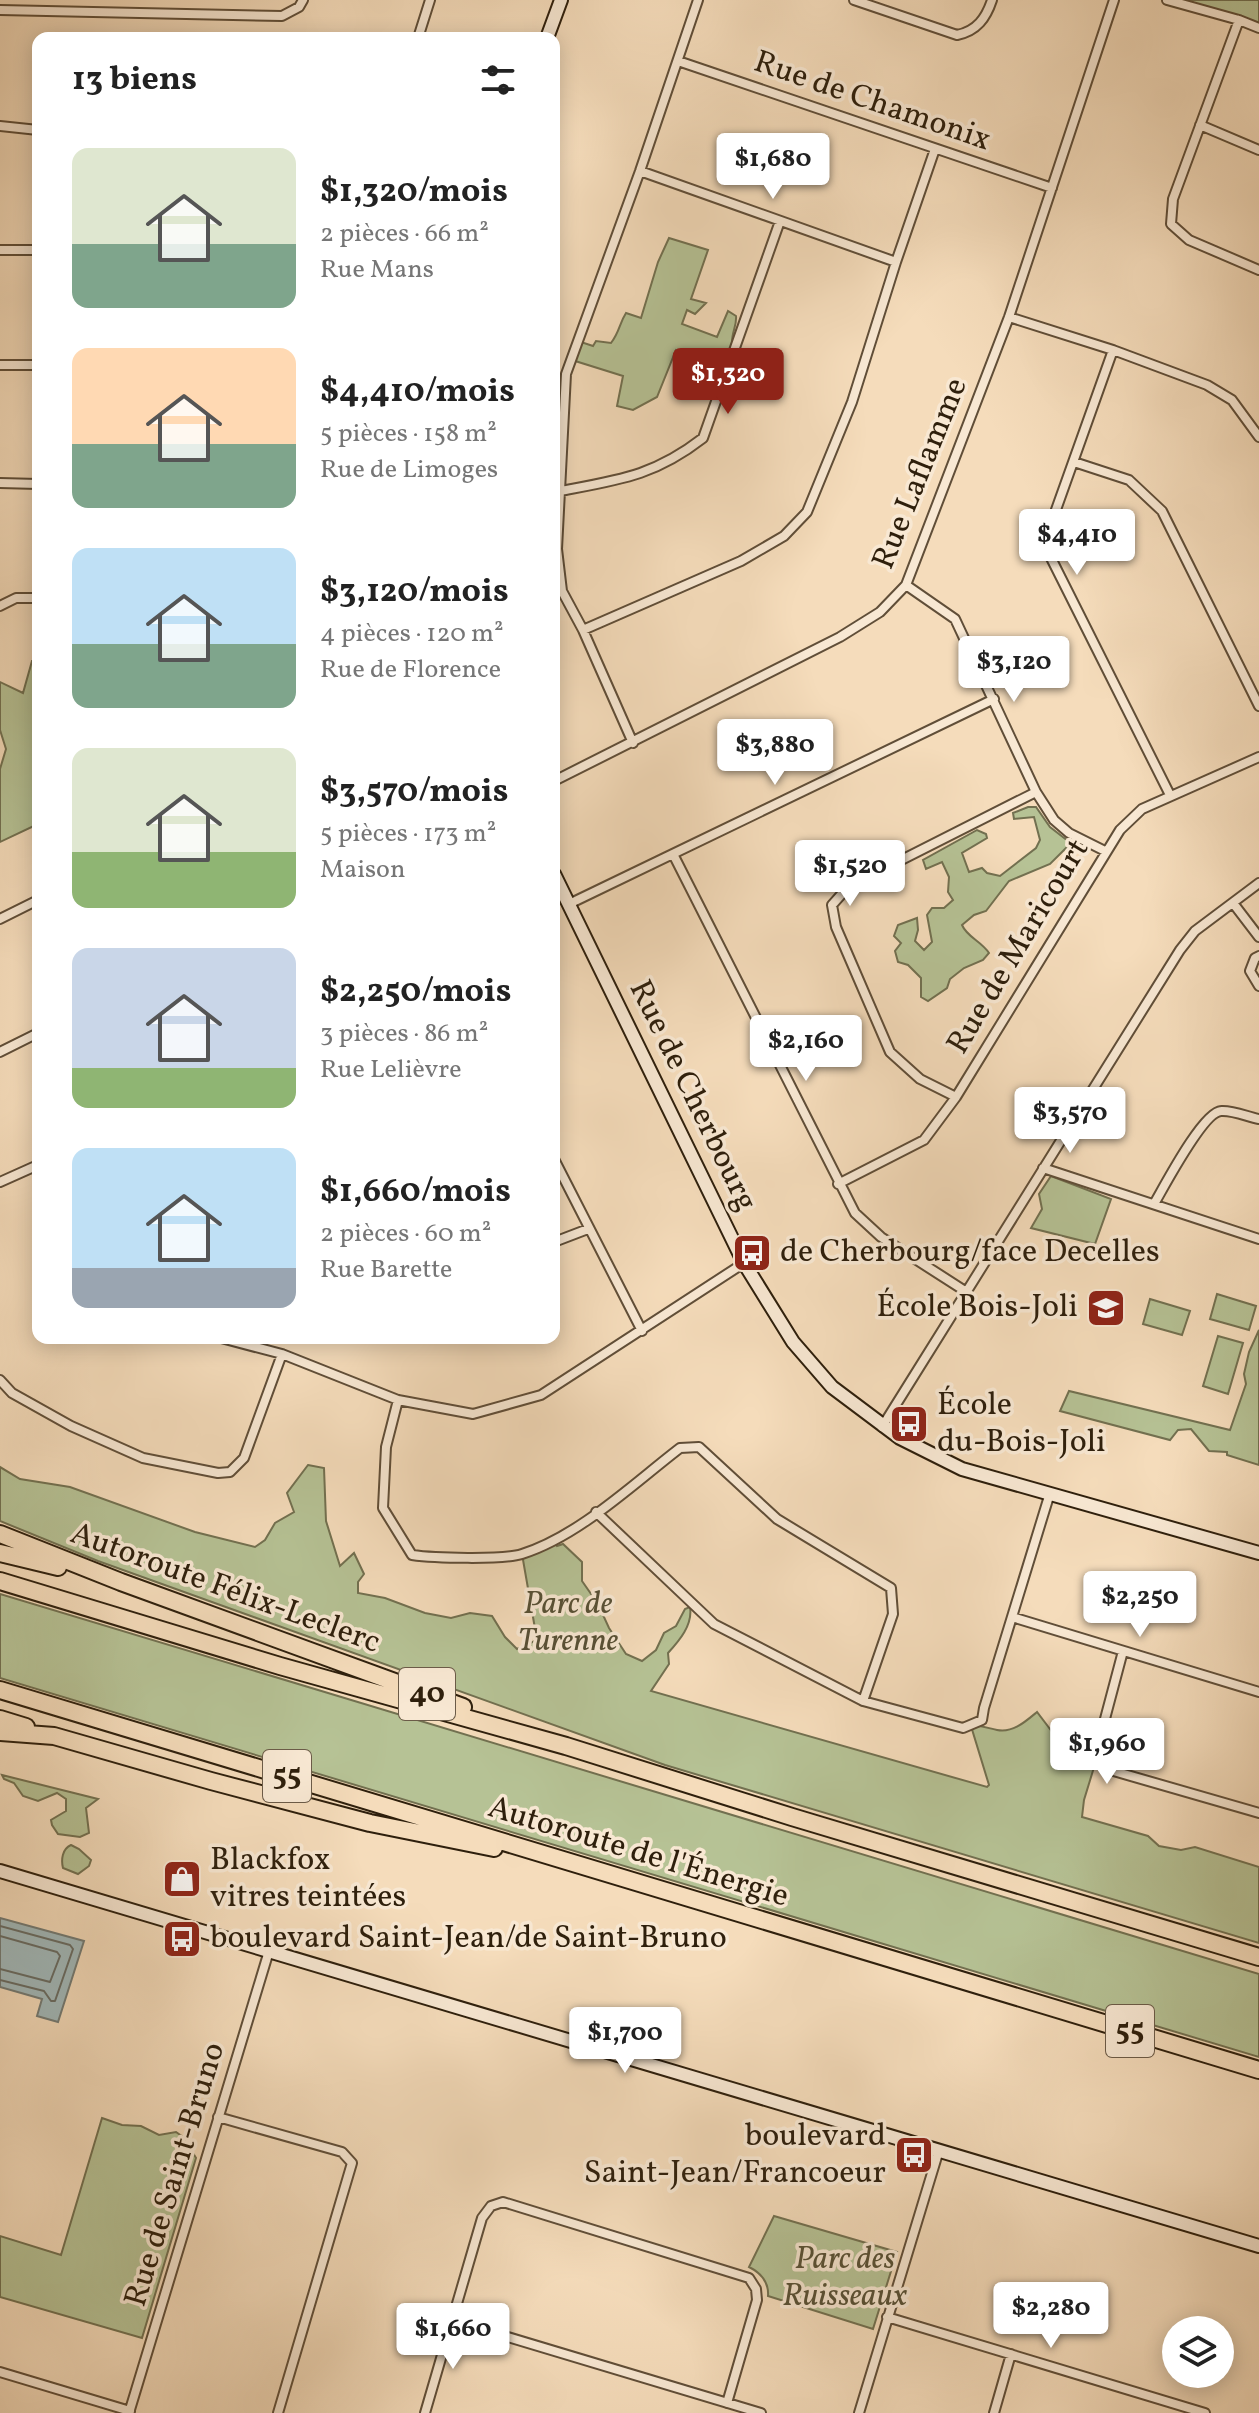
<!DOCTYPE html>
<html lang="fr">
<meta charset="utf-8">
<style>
body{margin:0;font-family:Vollkorn,serif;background:#f6f6f6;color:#222;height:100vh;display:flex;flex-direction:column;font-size:30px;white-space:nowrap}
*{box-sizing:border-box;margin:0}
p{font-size:26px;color:#767676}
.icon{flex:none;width:44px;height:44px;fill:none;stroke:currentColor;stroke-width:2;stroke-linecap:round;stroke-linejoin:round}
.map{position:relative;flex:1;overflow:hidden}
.details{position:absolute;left:32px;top:32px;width:528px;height:1312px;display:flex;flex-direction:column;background:#fff;border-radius:16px;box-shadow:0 4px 20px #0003}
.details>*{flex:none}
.fabs{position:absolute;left:1162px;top:2316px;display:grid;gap:16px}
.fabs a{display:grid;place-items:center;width:72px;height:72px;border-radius:50%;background:#fff;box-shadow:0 4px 20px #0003;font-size:40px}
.price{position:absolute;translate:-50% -68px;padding:0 18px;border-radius:8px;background:#fff;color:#222;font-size:26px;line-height:52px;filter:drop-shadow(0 2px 4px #0008)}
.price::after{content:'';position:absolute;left:50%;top:48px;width:24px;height:18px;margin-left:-12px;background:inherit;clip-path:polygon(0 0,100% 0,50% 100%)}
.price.current{background:#8f2418;color:#fff}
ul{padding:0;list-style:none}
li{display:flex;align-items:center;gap:24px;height:200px;padding:0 40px}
li span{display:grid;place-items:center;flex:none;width:224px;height:160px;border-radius:16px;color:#555}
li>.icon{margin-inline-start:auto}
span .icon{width:96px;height:96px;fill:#fffc;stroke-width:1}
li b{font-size:34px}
h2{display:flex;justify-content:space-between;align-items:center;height:96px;padding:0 40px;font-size:34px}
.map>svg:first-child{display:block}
.green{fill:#b6c295;stroke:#727050;stroke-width:2}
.water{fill:#a1b9bb;stroke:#737b75;stroke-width:2}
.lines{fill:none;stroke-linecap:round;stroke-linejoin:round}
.shore{stroke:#686c64;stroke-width:2}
.street-casing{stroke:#604e38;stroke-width:12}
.secondary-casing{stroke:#2e1f0c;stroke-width:16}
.highway-casing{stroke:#2e1f0c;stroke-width:20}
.street{stroke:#f8e8d3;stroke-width:8}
.secondary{stroke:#f8e8d3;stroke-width:12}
.highway{stroke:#f5dcbb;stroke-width:16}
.labels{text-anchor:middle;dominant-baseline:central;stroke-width:7;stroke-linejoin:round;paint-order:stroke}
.shield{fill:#f8e8d3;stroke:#6b5b48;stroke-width:2}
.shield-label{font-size:30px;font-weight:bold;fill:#2e1f0c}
.street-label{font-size:32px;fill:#2e1f0c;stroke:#f8e8d3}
.poi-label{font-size:32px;fill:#2e1f0c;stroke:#f8e8d3;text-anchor:start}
.park-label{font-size:32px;font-style:italic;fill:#575035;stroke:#f8e8d3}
</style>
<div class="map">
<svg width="1259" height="2413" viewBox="0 0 1259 2413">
<rect width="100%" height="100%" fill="#f5dcbb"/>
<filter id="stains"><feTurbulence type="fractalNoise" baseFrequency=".0025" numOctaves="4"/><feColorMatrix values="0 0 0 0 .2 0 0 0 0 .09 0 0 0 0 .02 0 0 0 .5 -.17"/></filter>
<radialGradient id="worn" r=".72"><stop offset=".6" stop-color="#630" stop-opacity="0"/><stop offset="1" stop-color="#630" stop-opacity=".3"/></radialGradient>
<path class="green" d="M1167 0H1259V28Z
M669 238 708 250 691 299 706 303 695 314 687 310 682 324 717 337 728 311 736 316C737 325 732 332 732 342L736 344 729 366 722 364 714 378 716 386 705 398 698 392V384L707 359 676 350 657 397 633 410 617 406 623 376 572 360 578 341 593 346 596 341 611 343C620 331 619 324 626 313L641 318 658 262Z
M32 661H38V824L0 842V769L6 749 0 730V682L23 693Z
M1028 807H1036L1050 827 1068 841V846L1050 864 1009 881 986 911 974 915 962 925C967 937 981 941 989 953L983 960 964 968 950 979 947 988 928 1001 921 997V978L908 965 898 962 895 951 901 943 894 936 898 925 917 918 918 930 915 941 924 950 932 942 927 915 932 908H944L953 900 948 892 949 877 942 862 926 869 923 860 977 830 986 834 987 838 962 853 969 872 982 868 987 873 1000 876 1036 848 1040 840 1034 817 1014 819 1013 813Z
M1051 1176 1111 1199 1095 1244 1031 1228 1042 1209 1039 1194Z
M1217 1294 1256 1306 1249 1330 1210 1319Z
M1150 1299 1190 1311 1182 1335 1143 1324Z
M1259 1330V1465L1227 1455V1452L1209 1451 1191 1429 1178 1430 1170 1440 1060 1411 1069 1391 1230 1430 1246 1384 1244 1374 1249 1352Z
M1218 1336 1243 1343 1228 1394 1203 1386Z
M308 1465 324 1468 326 1521 340 1566 354 1553 364 1574 358 1582V1593L385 1598 425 1613 451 1618 470 1613 492 1616 505 1637 517 1649 537 1640 522 1554 553 1540 557 1546 563 1544 582 1562V1581L598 1604 609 1628 626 1654 642 1661 656 1650 664 1633 676 1626 685 1609 690 1607C693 1625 679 1641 668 1653L669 1664 651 1691 987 1787 989 1785 971 1726C981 1725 987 1728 997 1730 1013 1733 1025 1722 1037 1712L1056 1737 1062 1739 1066 1750 1102 1758 1106 1764H1095L1084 1800 1082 1817 1148 1836 1159 1846 1181 1850 1195 1847 1259 1867V1943L665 1765 98 1561 0 1521V1467L20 1479 70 1487 195 1532 255 1547 265 1540 275 1523 294 1512 287 1493Z
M0 1594 1259 1974V2057L0 1678Z
M2 1775 98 1799 86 1808 89 1833 80 1837 58 1834 52 1825 51 1820 66 1811V1799L57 1793 38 1801 23 1796 14 1783 4 1779Z
M71 1845 79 1849 91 1860 89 1866 78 1874 63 1868C61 1860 62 1849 71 1845Z
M102 2118 122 2125 141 2126 159 2135 176 2132 183 2137 196 2158 142 2338 0 2297V2236L61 2255Z
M774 2216 897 2252 873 2329 768 2296C769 2282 761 2273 749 2267Z"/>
<path class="water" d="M0 1918 84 1941 58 2022 37 2016 42 1999 0 1987Z"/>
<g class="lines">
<path class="shore" d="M0 1926 70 1945 73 1949 55 2001H51L44 1991 0 1980
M0 1936 57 1952 60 1956 50 1982 0 1969"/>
<defs>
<path id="street" d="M854 0 957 35C977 31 986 18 992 0
M1167 0 1239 20 1259 28
M0 10 282 16 299 7 303 0
M1239 20 1173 199 1171 224 1189 240 1259 270
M418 38 430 0
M678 61 1052 188
M1200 125 1259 150
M0 126 38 130
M640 171 896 262
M0 250H38
M1009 317 1113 350 1207 385 1232 400 1259 437
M1113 350 1047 535 1049 554 1170 795
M0 365H38
M1074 462 1129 480 1162 511 1259 706
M0 483 38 484
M560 491C619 480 654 476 703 438L780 221
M906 585 955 619 1036 792 1054 820 1069 833 1105 851
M0 606 16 598H38
M583 630 741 561 784 536 807 512 852 402 896 262 935 149
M633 743 583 630 562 591 557 549 566 374 640 171 698 0
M554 781 840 637 880 612 906 585 1009 317 1114 0
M673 854 855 1213 881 1237 965 1291
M1233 903 1259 937
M569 904 994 699
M0 919 38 900
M1259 956 1255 958 1250 971 1259 986
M0 1052 38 1033
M956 1097 920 1079 890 1052 836 927 832 905 848 887 1036 792
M554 1159 642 1331
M1043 1168 1259 1239
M0 1182 38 1165
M838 1184 924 1140 956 1097 1120 830 1142 809 1259 757
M1154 1204C1164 1187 1203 1112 1221 1111 1233 1110 1248 1117 1259 1119
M554 1242 588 1229
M221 1338 282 1354 398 1400 473 1414 541 1395 744 1263
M0 1380 12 1393 71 1426 143 1458 218 1473 230 1472 244 1458 282 1354
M398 1400 386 1447 383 1508 412 1555C433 1558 503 1560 522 1554 579 1536 633 1484 680 1448L699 1447 777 1519 891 1588 893 1614 863 1701
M882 1427 1180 950 1195 931 1259 883
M596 1512 714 1624 863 1701 963 1728 982 1720 984 1708 1050 1493
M1012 1617 1259 1692
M1123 1651 1097 1749 1110 1770 1259 1813
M218 2117 342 2152 352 2163 278 2413
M887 2317 1205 2413
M451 2320 761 2413
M0 2372 130 2411
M129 2413 269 1951
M425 2413 482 2218 491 2206 503 2202 749 2278 756 2289 757 2300 727 2403
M859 2413 939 2150
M994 2413 1011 2354"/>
<path id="secondary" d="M547 38 561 0
M554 874 744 1263 793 1342 832 1387 900 1438 962 1469 1259 1553
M0 1871 1259 2246"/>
<path id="highway" d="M0 1534 121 1582 463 1707
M0 1553 58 1567
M0 1581 280 1666 566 1746 792 1817 1259 1957
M0 1690 1259 2070
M0 1719 26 1727
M0 1732 54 1736 211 1781 370 1823 494 1848"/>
</defs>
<use href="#street" class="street-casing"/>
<use href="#secondary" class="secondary-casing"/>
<use href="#highway" class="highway-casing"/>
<use href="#street" class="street"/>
<use href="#secondary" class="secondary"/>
<use href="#highway" class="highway"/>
</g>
<defs>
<symbol id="bus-square" viewBox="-11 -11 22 22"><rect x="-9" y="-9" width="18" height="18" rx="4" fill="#8f2418" stroke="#f8e8d3"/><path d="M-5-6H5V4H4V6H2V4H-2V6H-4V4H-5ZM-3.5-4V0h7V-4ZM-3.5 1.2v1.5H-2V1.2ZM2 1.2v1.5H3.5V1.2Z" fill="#fff"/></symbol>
<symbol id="school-square" viewBox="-11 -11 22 22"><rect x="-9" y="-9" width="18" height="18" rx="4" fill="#8f2418" stroke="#f8e8d3"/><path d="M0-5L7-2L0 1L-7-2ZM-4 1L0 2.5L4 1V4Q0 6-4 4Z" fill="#fff"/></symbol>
<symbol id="shop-square" viewBox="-11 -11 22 22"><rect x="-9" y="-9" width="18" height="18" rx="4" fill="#8f2418" stroke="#f8e8d3"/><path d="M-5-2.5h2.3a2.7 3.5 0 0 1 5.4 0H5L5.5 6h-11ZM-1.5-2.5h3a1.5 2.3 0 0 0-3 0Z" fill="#fff"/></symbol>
</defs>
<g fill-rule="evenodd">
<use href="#bus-square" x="730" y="1231" width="44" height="44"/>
<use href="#school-square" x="1084" y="1286" width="44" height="44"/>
<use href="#bus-square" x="887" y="1402" width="44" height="44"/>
<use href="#shop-square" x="160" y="1857" width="44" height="44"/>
<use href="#bus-square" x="160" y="1917" width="44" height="44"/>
<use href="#bus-square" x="892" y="2133" width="44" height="44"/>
</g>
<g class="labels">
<g class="shield">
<rect x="399" y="1668" width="56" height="52" rx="6"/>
<rect x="263" y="1750" width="48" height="52" rx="6"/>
<rect x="1106" y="2005" width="48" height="52" rx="6"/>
</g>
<g class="shield-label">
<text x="427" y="1694">40</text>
<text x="287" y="1776">55</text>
<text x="1130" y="2031">55</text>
</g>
<g class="street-label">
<text transform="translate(872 102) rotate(19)">Rue de Chamonix</text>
<text transform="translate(921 474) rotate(-68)">Rue Laflamme</text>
<text transform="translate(1019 947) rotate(-59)">Rue de Maricourt</text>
<text transform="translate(692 1096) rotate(64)">Rue de Cherbourg</text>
<text transform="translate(225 1589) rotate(20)">Autoroute Félix-Leclerc</text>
<text transform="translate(638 1853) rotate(17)">Autoroute de l'Énergie</text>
<text transform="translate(176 2175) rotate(-73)">Rue de Saint-Bruno</text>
</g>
<g class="poi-label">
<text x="780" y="1253">de Cherbourg/face Decelles</text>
<text x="1078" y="1308" text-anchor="end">École Bois-Joli</text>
<text x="937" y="1406">École<tspan x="937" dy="37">du-Bois-Joli</tspan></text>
<text x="210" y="1861">Blackfox<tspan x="210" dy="37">vitres teintées</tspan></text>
<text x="210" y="1939">boulevard Saint-Jean/de Saint-Bruno</text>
<text x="886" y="2137" text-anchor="end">boulevard<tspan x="886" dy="37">Saint-Jean/Francoeur</tspan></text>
</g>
<g class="park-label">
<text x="568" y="1605">Parc de<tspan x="568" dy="37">Turenne</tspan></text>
<text x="845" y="2260">Parc des<tspan x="845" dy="37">Ruisseaux</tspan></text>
</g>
</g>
<rect width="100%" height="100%" filter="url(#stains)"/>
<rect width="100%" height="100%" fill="url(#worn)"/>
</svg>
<div class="fabs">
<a><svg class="icon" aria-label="layers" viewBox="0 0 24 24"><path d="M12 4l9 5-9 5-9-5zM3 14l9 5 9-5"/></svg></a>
</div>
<b class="price" style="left:773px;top:201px">$1,680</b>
<b class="price current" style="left:728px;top:416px">$1,320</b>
<b class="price" style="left:1077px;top:577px">$4,410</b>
<b class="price" style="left:1014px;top:704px">$3,120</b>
<b class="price" style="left:775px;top:787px">$3,880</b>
<b class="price" style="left:850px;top:908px">$1,520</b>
<b class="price" style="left:806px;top:1083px">$2,160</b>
<b class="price" style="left:1070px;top:1155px">$3,570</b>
<b class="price" style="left:1140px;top:1639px">$2,250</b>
<b class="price" style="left:1107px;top:1786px">$1,960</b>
<b class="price" style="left:625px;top:2075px">$1,700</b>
<b class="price" style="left:1051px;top:2350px">$2,280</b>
<b class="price" style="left:453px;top:2371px">$1,660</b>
<section class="details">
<h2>13 biens<svg class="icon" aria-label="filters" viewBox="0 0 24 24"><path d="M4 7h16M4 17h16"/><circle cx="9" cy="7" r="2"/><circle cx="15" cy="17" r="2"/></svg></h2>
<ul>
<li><span style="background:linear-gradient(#dfe7d0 60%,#7fa58c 0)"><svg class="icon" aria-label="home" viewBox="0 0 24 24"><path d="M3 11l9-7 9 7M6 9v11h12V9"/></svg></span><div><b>$1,320/mois</b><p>2 pièces · 66 m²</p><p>Rue Mans</p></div></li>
<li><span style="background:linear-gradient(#ffd9b3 60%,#7fa58c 0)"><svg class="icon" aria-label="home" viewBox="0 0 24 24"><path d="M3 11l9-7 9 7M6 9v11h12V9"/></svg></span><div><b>$4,410/mois</b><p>5 pièces · 158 m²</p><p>Rue de Limoges</p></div></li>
<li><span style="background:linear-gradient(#bfe0f5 60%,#7fa58c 0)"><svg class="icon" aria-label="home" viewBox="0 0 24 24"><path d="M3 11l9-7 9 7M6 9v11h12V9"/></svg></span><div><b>$3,120/mois</b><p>4 pièces · 120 m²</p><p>Rue de Florence</p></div></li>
<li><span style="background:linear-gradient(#dfe7d0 65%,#8fb573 0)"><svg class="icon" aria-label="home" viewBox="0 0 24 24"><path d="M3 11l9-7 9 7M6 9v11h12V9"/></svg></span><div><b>$3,570/mois</b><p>5 pièces · 173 m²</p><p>Maison</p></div></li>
<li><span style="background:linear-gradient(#c9d6e8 75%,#8fb573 0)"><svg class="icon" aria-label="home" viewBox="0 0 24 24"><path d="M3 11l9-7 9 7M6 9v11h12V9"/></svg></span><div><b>$2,250/mois</b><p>3 pièces · 86 m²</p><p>Rue Lelièvre</p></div></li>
<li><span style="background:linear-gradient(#bfe0f5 75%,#9aa5b1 0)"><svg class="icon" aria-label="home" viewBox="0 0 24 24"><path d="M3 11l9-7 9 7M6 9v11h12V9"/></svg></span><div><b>$1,660/mois</b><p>2 pièces · 60 m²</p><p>Rue Barette</p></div></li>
</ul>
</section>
</div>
